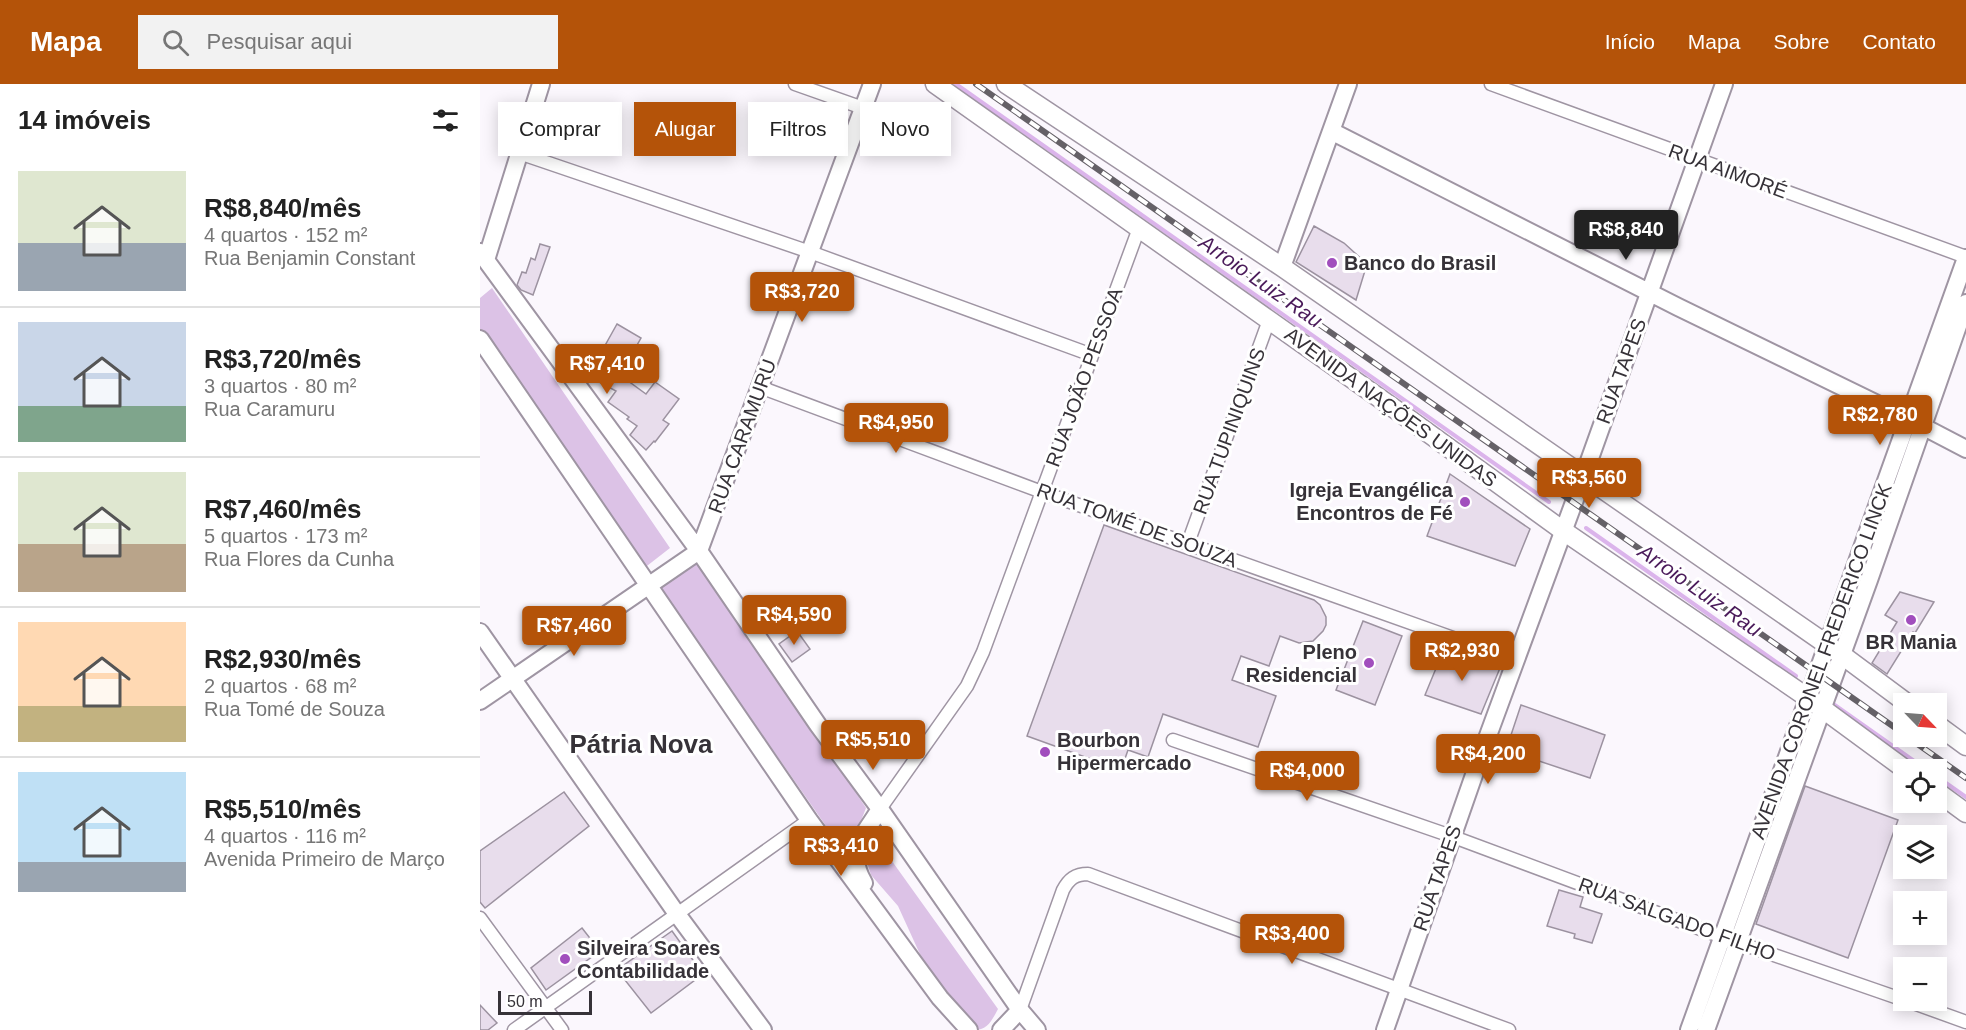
<!DOCTYPE html>
<html lang="pt">
<meta charset="utf-8">
<style>
body{margin:0;font-family:Helvetica,sans-serif;background:#f2f2f2;color:#222;height:100vh;display:flex;flex-direction:column;font-size:22px;white-space:nowrap}
*{box-sizing:border-box;margin:0}
p{font-size:20px;color:#767676}
.icon{flex:none;width:33px;height:33px;fill:none;stroke:currentColor;stroke-width:2;stroke-linecap:round;stroke-linejoin:round}
.map{position:relative;flex:1;overflow:hidden}
.panel{display:flex;flex-direction:column;background:#fff;width:480px}
.panel>*{flex:none}
.guide{position:absolute;left:18px;top:18px;width:570px;height:54px;display:flex;gap:12px}
.needle{width:39px;rotate:115deg}
.buttons{position:absolute;left:1413px;top:609px;display:grid;gap:12px}
.buttons a{display:grid;place-items:center;width:54px;height:54px;border-radius:0px;background:#fff;box-shadow:0 3px 15px #0003;font-size:30px}
.scale{position:absolute;left:18px;bottom:15px;width:94px;box-sizing:border-box;padding-left:6px;border:3px solid #363238;border-top:0;font-size:16px;line-height:21px;white-space:nowrap;color:#363238;-webkit-text-stroke:4px #fff;paint-order:stroke}
.price{position:absolute;translate:-50% -51px;padding:0 14px;border-radius:6px;background:#b45309;color:#fff;font-size:20px;line-height:39px;filter:drop-shadow(0 2px 3px #0008)}
.price::after{content:'';position:absolute;left:50%;top:36px;width:18px;height:14px;margin-left:-9px;background:inherit;clip-path:polygon(0 0,100% 0,50% 100%)}
.price.current{background:#222;color:#fff}
ul{padding:0;list-style:none}
li{display:flex;align-items:center;gap:18px;height:150px;padding:0 18px}
li+li{border-top:2px solid #e0e0e0}
li span{display:grid;place-items:center;flex:none;width:168px;height:120px;border-radius:0px;color:#555}
li>.icon{margin-inline-start:auto}
span .icon{width:72px;height:72px;fill:#fffc;stroke-width:1}
li b{font-size:26px}
h2{display:flex;justify-content:space-between;align-items:center;height:72px;padding:0 18px;font-size:26px}
.tag{padding:0 21px;border-radius:0px;background:#fff;box-shadow:0 3px 15px #0003;font-size:21px;line-height:54px}
.tag.current{background:#b45309;color:#fff}
header{display:flex;align-items:center;gap:36px;box-sizing:border-box;height:84px;padding:0 30px;background:#b45309;color:#fff}
header strong{font-size:28px}
nav{display:flex;gap:33px;margin-inline-start:auto;font-size:21px}
.search{width:420px;height:54px;background:#f2f2f2;display:flex;align-items:center;gap:15px;box-sizing:border-box;padding:0 21px;border-radius:0px;color:#767676;font-size:22px}
main{display:flex;flex:1;min-height:0}
.map>svg:first-child{display:block}
.green{fill:#dcc2e6}
.lines{fill:none;stroke-linecap:round;stroke-linejoin:round}
.stream{stroke:#dbb4eb;stroke-width:4}
.building{fill:#e8ddec;stroke:#9c92a0;stroke-width:1.5}
.street-casing{stroke:#9f95a3;stroke-width:15}
.secondary-casing{stroke:#9f95a3;stroke-width:20}
.primary-casing{stroke:#9f95a3;stroke-width:21}
.street{stroke:#fff;stroke-width:12}
.secondary{stroke:#fff;stroke-width:16}
.primary{stroke:#fff;stroke-width:18}
.rail-casing{stroke:#656167;stroke-width:6}
.rail{stroke:#fff;stroke-width:4;stroke-dasharray:11;stroke-linecap:butt}
.poi-dot{fill:#a14ebd;stroke:#fff;stroke-width:2}
.labels{text-anchor:middle;dominant-baseline:central;stroke-width:6;stroke-linejoin:round;paint-order:stroke}
.street-label{font-size:20px;fill:#363238;stroke:#fff}
.poi-label{font-size:20px;font-weight:bold;fill:#363238;stroke:#fff;text-anchor:start}
.water-label{font-size:21px;font-style:italic;fill:#4a1a5a;stroke:#fff}
.district-label{font-size:26px;font-weight:bold;fill:#363238;stroke:#fff}
</style>
<header>
<strong>Mapa</strong>
<div class="search"><svg class="icon" aria-label="search" viewBox="0 0 24 24"><circle cx="10" cy="10" r="6"/><path d="M15 15l6 6"/></svg>Pesquisar aqui</div>
<nav><a>Início</a><a>Mapa</a><a>Sobre</a><a>Contato</a></nav>
</header>
<main>
<section class="panel">
<h2>14 imóveis<svg class="icon" aria-label="filters" viewBox="0 0 24 24"><path d="M4 7h16M4 17h16"/><circle cx="9" cy="7" r="2"/><circle cx="15" cy="17" r="2"/></svg></h2>
<ul>
<li><span style="background:linear-gradient(#dfe7d0 60%,#9aa5b1 0)"><svg class="icon" aria-label="home" viewBox="0 0 24 24"><path d="M3 11l9-7 9 7M6 9v11h12V9"/></svg></span><div><b>R$8,840/mês</b><p>4 quartos · 152 m²</p><p>Rua Benjamin Constant</p></div></li>
<li><span style="background:linear-gradient(#c9d6e8 70%,#7fa58c 0)"><svg class="icon" aria-label="home" viewBox="0 0 24 24"><path d="M3 11l9-7 9 7M6 9v11h12V9"/></svg></span><div><b>R$3,720/mês</b><p>3 quartos · 80 m²</p><p>Rua Caramuru</p></div></li>
<li><span style="background:linear-gradient(#dfe7d0 60%,#b9a48a 0)"><svg class="icon" aria-label="home" viewBox="0 0 24 24"><path d="M3 11l9-7 9 7M6 9v11h12V9"/></svg></span><div><b>R$7,460/mês</b><p>5 quartos · 173 m²</p><p>Rua Flores da Cunha</p></div></li>
<li><span style="background:linear-gradient(#ffd9b3 70%,#c2b280 0)"><svg class="icon" aria-label="home" viewBox="0 0 24 24"><path d="M3 11l9-7 9 7M6 9v11h12V9"/></svg></span><div><b>R$2,930/mês</b><p>2 quartos · 68 m²</p><p>Rua Tomé de Souza</p></div></li>
<li><span style="background:linear-gradient(#bfe0f5 75%,#9aa5b1 0)"><svg class="icon" aria-label="home" viewBox="0 0 24 24"><path d="M3 11l9-7 9 7M6 9v11h12V9"/></svg></span><div><b>R$5,510/mês</b><p>4 quartos · 116 m²</p><p>Avenida Primeiro de Março</p></div></li>
</ul>
</section>
<div class="map">
<svg width="1486" height="946" viewBox="0 0 1486 946">
<rect width="100%" height="100%" fill="#fbf7fd"/>
<path class="green" d="M12 204 190 464 163 485 0 245V214Z
M218 479 332 642 386 724 367 772 179 503Z
M394 752 518 925C512 936 508 946 494 946L449 890 418 822 391 791 384 769Z"/>
<g class="lines">
<path class="stream" d="M476 0 1069 418
M1106 444 1316 592
M1349 617 1447 686
M1456 692 1486 713"/>
</g>
<path class="building" d="M834 142 864 159 887 180 876 216 816 178Z
M60 160 70 163 53 211 41 206 37 201 42 188 46 189 51 174 55 176Z
M137 240 161 254 140 291 166 310 175 298 199 315 183 336 189 340 175 358 174 357 166 366 150 351 157 342 147 335 149 333 128 318 136 307 108 292Z
M970 390 1050 445 1035 482 947 452Z
M624 441 834 516 840 521 846 533V541L843 547 833 557 819 559 800 552 789 582 761 572 752 596 796 612 778 663 683 630 668 673 648 666 641 686 547 652Z
M1420 508 1454 518 1435 549 1433 548 1407 590 1392 579 1417 538 1405 531Z
M883 537 922 552 895 621 856 606Z
M317 547 330 565 312 578 299 560Z
M964 565 1020 584 1001 630 945 611Z
M1041 621 1125 651 1110 694 1026 666Z
M1325 702 1418 736 1368 874 1276 840Z
M84 708 109 742 5 824 0 818V767Z
M1079 806 1103 813 1100 823 1122 830 1112 859 1094 854 1095 850 1067 842Z
M102 844 120 867 66 906 51 884Z
M192 847 223 890 171 929 137 886Z
M0 921 17 939 8 946H0Z"/>
<g class="lines">
<defs>
<path id="street" d="M315 0 383 24
M1011 0 1486 173
M39 69 330 168 612 271
M280 303 562 408 1035 576
M708 459 789 236
M693 656 971 752 1242 853 1424 916
M400 725 487 602 503 568 659 144
M0 834 82 946
M1425 916 1486 938
M540 926 583 806C589 795 595 790 608 790L1029 946
M34 946 329 736"/>
<path id="secondary" d="M851 47 1198 223 1428 335
M0 168 219 467 338 641 400 725 540 926 557 946
M6 176 61 0
M802 183 868 0
M0 255 329 736 460 914 489 946
M1442 342 1486 365
M219 467 392 0
M0 548 197 830 283 946
M0 617 219 467
M384 799C365 767 383 753 400 725
M521 946 540 926
M905 946 1002 668 1104 391 1244 0
M1209 946 1486 174
M1226 946 1389 496 1486 219"/>
<path id="primary" d="M455 0 929 335 1082 446 1328 614 1426 686
M526 0 802 183 1362 571 1428 620
M1456 640 1486 662
M1456 707 1486 729"/>
</defs>
<use href="#street" class="street-casing"/>
<use href="#secondary" class="secondary-casing"/>
<use href="#primary" class="primary-casing"/>
<use href="#street" class="street"/>
<use href="#secondary" class="secondary"/>
<use href="#primary" class="primary"/>
<defs>
<path id="rail" d="M496 0 1424 650
M1426 652 1486 694"/>
</defs>
<use href="#rail" class="rail-casing"/>
<use href="#rail" class="rail"/>
</g>
<g class="poi-dot">
<circle cx="852" cy="179" r="6"/>
<circle cx="985" cy="418" r="6"/>
<circle cx="1431" cy="536" r="6"/>
<circle cx="889" cy="579" r="6"/>
<circle cx="565" cy="668" r="6"/>
<circle cx="85" cy="875" r="6"/>
</g>
<g class="labels">
<g class="street-label">
<text transform="translate(1248 87) rotate(20)">RUA AIMORÉ</text>
<text transform="translate(1141 287) rotate(-70)">RUA TAPES</text>
<text transform="translate(604 293) rotate(-70)">RUA JOÃO PESSOA</text>
<text transform="translate(911 323) rotate(36)">AVENIDA NAÇÕES UNIDAS</text>
<text transform="translate(749 347) rotate(-70)">RUA TUPINIQUINS</text>
<text transform="translate(262 352) rotate(-70)">RUA CARAMURU</text>
<text transform="translate(657 441) rotate(20)">RUA TOMÉ DE SOUZA</text>
<text transform="translate(1341 577) rotate(-70)">AVENIDA CORONEL FREDERICO LINCK</text>
<text transform="translate(957 794) rotate(-71)">RUA TAPES</text>
<text transform="translate(1197 835) rotate(20)">RUA SALGADO FILHO</text>
</g>
<g class="poi-label">
<text x="864" y="179">Banco do Brasil</text>
<text x="973" y="406" text-anchor="end">Igreja Evangélica<tspan x="973" dy="23">Encontros de Fé</tspan></text>
<text x="1431" y="558" text-anchor="middle">BR Mania</text>
<text x="877" y="568" text-anchor="end">Pleno<tspan x="877" dy="23">Residencial</tspan></text>
<text x="577" y="656">Bourbon<tspan x="577" dy="23">Hipermercado</tspan></text>
<text x="97" y="864">Silveira Soares<tspan x="97" dy="23">Contabilidade</tspan></text>
</g>
<g class="water-label">
<text transform="translate(781 197) rotate(35)">Arroio Luiz Rau</text>
<text transform="translate(1220 506) rotate(35)">Arroio Luiz Rau</text>
</g>
<g class="district-label">
<text x="161" y="660">Pátria Nova</text>
</g>
</g>
</svg>
<div class="buttons">
<a><svg class="needle" viewBox="-14 -14 28 28"><path d="M0-13l5 13h-10z" fill="#e53935"/><path d="M0 13l5-13h-10z" fill="#767676"/></svg></a>
<a><svg class="icon" aria-label="locate" viewBox="0 0 24 24"><circle cx="12" cy="12" r="6"/><path d="M12 2v4M12 18v4M2 12h4M18 12h4"/></svg></a>
<a><svg class="icon" aria-label="layers" viewBox="0 0 24 24"><path d="M12 4l9 5-9 5-9-5zM3 14l9 5 9-5"/></svg></a>
<a>+</a>
<a>−</a>
</div>
<div class="scale">50 m</div>
<b class="price current" style="left:1146px;top:177px">R$8,840</b>
<b class="price" style="left:322px;top:239px">R$3,720</b>
<b class="price" style="left:127px;top:311px">R$7,410</b>
<b class="price" style="left:1400px;top:362px">R$2,780</b>
<b class="price" style="left:416px;top:370px">R$4,950</b>
<b class="price" style="left:1109px;top:425px">R$3,560</b>
<b class="price" style="left:314px;top:562px">R$4,590</b>
<b class="price" style="left:94px;top:573px">R$7,460</b>
<b class="price" style="left:982px;top:598px">R$2,930</b>
<b class="price" style="left:393px;top:687px">R$5,510</b>
<b class="price" style="left:1008px;top:701px">R$4,200</b>
<b class="price" style="left:827px;top:718px">R$4,000</b>
<b class="price" style="left:361px;top:793px">R$3,410</b>
<b class="price" style="left:812px;top:881px">R$3,400</b>
<div class="guide">
<a class="tag">Comprar</a>
<a class="tag current">Alugar</a>
<a class="tag">Filtros</a>
<a class="tag">Novo</a>
</div>
</div>
</main>
